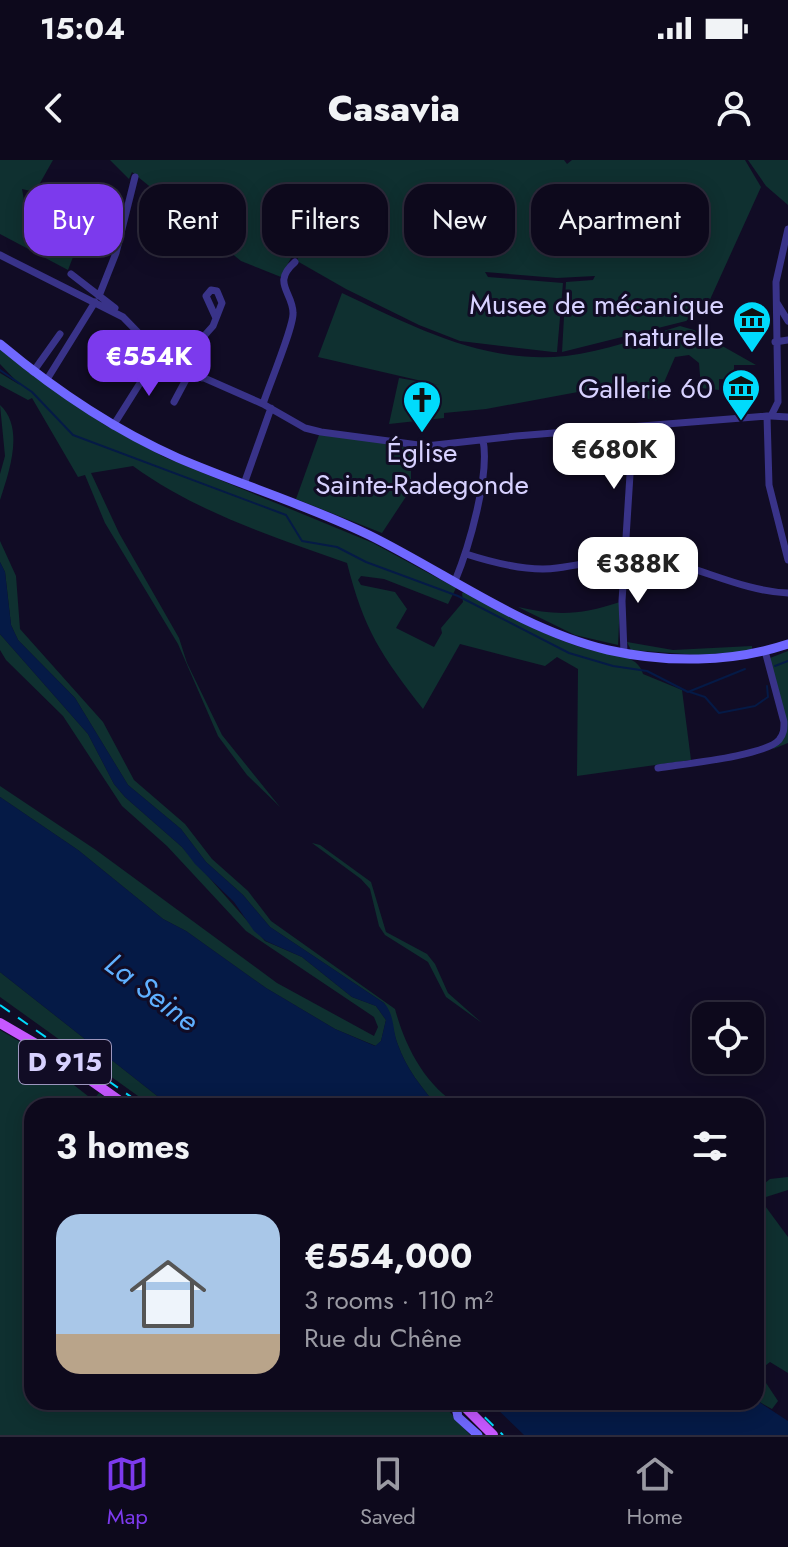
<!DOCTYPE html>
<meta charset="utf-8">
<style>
body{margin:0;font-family:Jost,sans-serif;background:#161225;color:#f1f3f6;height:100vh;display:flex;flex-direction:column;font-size:30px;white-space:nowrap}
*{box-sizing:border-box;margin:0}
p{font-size:26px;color:#9a9aa3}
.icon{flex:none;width:44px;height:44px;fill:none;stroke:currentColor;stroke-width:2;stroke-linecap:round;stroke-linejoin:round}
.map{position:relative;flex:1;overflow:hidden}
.drawer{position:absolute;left:24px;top:938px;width:740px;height:312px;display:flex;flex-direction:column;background:#0d091c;border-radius:24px;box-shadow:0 4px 20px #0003,0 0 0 2px #2d2a3b}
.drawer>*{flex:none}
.banner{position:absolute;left:24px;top:24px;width:740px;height:72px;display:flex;gap:16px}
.buttons{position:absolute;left:692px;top:842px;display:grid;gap:16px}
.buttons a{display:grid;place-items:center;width:72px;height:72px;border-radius:16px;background:#0d091c;box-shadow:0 4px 20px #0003,0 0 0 2px #2d2a3b;font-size:40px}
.price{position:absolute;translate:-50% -68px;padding:0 18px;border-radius:16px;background:#fff;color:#222;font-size:26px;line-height:52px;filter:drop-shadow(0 2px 4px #0008)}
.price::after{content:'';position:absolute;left:50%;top:48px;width:24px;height:18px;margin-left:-12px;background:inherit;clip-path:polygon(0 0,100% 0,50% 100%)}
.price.selected{background:#7c3aed;color:#fff}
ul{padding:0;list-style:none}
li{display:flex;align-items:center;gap:24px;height:200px;padding:0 32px}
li+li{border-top:2px solid #2d2a3b}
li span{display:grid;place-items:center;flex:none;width:224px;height:160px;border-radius:24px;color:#555}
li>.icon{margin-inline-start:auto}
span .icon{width:96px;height:96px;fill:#fffc;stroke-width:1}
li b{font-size:34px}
h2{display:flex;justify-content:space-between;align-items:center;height:96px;padding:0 32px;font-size:34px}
.tag{padding:0 28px;border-radius:24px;background:#0d091c;box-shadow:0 4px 20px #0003,0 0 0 2px #2d2a3b;font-size:28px;line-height:72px}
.tag.selected{background:#7c3aed;color:#fff}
.status{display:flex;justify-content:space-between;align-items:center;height:56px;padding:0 40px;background:#0d091c;direction:ltr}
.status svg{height:22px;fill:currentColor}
header{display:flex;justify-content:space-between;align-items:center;height:104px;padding:0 32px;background:#0d091c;font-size:36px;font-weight:800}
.tabs{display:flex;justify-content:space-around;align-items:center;height:112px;border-top:2px solid #2d2a3b;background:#0d091c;font-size:22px;color:#9a9aa3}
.tabs a{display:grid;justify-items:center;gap:4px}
.tabs .selected{color:#7c3aed}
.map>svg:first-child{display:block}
.green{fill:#0f3030}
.water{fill:#051a46}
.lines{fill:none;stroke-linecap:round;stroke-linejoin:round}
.stream{stroke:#051a46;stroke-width:2}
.street{stroke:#393389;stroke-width:7}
.secondary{stroke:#7068ff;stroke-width:9}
.primary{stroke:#c658ff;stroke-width:10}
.rail{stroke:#00dbfc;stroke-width:2;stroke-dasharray:12 10;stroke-linecap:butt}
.labels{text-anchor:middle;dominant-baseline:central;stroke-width:6;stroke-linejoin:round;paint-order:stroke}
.shield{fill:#110c25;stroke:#9c96be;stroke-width:2}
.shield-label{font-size:26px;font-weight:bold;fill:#d7d1ff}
.poi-label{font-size:28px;fill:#d7d1ff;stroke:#110c25;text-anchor:end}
.water-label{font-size:30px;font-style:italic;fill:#5fb0ff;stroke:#110c25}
</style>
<div class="status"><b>15:04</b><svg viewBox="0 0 49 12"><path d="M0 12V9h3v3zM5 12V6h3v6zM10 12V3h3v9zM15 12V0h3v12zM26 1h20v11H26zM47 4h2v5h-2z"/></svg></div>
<header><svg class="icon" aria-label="back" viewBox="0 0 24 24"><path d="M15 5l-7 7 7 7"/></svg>Casavia<svg class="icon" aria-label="person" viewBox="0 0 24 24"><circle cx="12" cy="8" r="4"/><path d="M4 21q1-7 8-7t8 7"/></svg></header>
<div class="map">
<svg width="788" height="1275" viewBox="0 0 788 1275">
<rect width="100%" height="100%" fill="#110c25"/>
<path class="green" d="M0 0H53L35 32 22 29 29 68 27 80 50 92 48 74 55 69 80 79 68 110 0 74Z
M110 0H564L567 4 572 0H745L761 27 708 144 686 161 562 192 566 122 593 120 595 116 557 118 485 112 488 117 563 123 557 192H553L460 181 419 165 346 129 297 101 306 77 303 75 281 117 241 101 132 12 129 19Z
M748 0H788V45L766 26Z
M342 133C412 166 485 205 566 196 605 191 643 177 680 166L694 170 756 205H734V219H719V230L701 228 699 203 689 195 675 197 656 241 642 237 637 221 486 249 444 253V258L389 264 399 218 439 225 318 197Z
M0 189 103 264 164 297 373 383 456 428 448 444 384 419 361 416 358 420 361 425 395 432 407 449 396 468 434 487 442 473 441 468 463 442 462 433 466 431C506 454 546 478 590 490 608 495 638 493 643 514L682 530 691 600 577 616 578 509 557 497 545 506 460 484 423 549C381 495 364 470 347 403 272 376 198 353 133 306L91 313 119 373 179 478 187 503 222 575 280 647 247 615 218 576 178 484 105 363 85 315 78 317 32 238 28 240 0 225V213L20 225 0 204Z
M0 245C25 268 9 312 0 340V314L5 296Z
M319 275 370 280 411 289V329L382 373 296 339Z
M0 381 16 416 20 469 103 562 134 620 185 664 212 699 248 731 271 761 395 849C405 886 425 926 460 946H437C422 928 406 908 398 885 392 870 393 857 384 843L270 767 243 735 206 702 181 669 128 625 75 538 18 480 11 465 5 412 0 402Z
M620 442 618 485 575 475 518 447C557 456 581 455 620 442Z
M0 474 88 574 114 624 125 637 182 687 265 781 302 797 352 837 376 846 386 860 381 881 376 886 335 869 266 828 186 771 163 759 78 690 0 637V626L96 690 277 823 374 876 378 867 374 857 246 771 167 686 122 646 63 556 6 500 0 490Z
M627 482 673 490 752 486V491L698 495 631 490Z
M788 491V583L773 589 785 572 770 498Z
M312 683 320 685 371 722 386 772 427 794 435 804 448 833 482 863 446 837 428 802 385 775 379 766 370 729 361 719Z
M0 812 170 946H152L0 837Z
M0 870 68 910 65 918 93 940 99 933 116 946H32V1242H441L470 1275H0Z
M788 1017V1030L760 1039 788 1077V1213L770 1202 761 1209 764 1220 778 1241 772 1249 756 1240V1030L770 1019Z"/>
<path class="water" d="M0 402 5 412 11 465 18 480 75 538 128 625 181 669 206 702 243 735 270 767 384 843C395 855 392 870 398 885 406 908 422 928 437 946H170L0 812V637L78 690 163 759 186 771 266 828 335 869 375 886 381 881 386 860 376 846 352 837 302 797 266 781 254 771 234 742 195 704 182 687 125 637 114 624 88 574 0 474Z
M756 1240 788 1261V1275H524L490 1242H756Z"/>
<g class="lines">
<path class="stream" d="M0 210 32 232 73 275 286 355 302 381 337 387 366 402 458 436 569 493 613 506 647 511 688 532 745 509
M775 506 788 501
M690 532 705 537 719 553 755 546 768 537 767 526"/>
<path class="street" d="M0 95 123 157 156 191 186 210 263 244 305 268 321 272 426 286 516 276 767 256
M71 114 115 148
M99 136 116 93 135 17
M777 143 788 161
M775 182 788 180
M33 212 60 174
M202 218 205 201 196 185 213 166 222 143 217 131 211 130 206 136 216 158
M46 221 95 142
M174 242 190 212
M263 244C268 228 294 166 293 153 293 132 271 123 295 102
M767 256H771L778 242 776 122 788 69
M767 256 769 325 788 400
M771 256 788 257
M113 266 159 193
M244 324 271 248
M466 394C494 403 528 412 557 408 589 404 617 394 650 398 697 405 740 431 788 433
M455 421C469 387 490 315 483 280
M624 493 622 441 633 267
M658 608C682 604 765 596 779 580 784 574 784 569 784 562L765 491"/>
<path class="secondary" d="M0 184C55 230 112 269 178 298 241 325 307 345 369 375 448 414 522 470 608 490 666 503 731 503 788 484
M455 1242 458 1257 478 1275"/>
<path class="primary" d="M0 863 55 895 127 946
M460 1242 493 1275"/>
<path class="rail" d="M0 845 144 946
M469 1242 503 1275"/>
</g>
<defs>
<symbol id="museum-pin" viewBox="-11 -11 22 30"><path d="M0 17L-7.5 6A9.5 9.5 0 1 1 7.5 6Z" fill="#00dbfc" stroke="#110c25"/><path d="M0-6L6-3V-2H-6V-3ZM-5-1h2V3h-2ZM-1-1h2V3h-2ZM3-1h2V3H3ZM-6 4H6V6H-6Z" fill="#111"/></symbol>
<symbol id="church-pin" viewBox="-11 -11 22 30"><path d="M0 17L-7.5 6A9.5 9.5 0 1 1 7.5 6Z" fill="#00dbfc" stroke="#110c25"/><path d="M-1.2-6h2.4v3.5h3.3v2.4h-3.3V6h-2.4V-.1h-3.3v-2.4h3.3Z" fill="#111"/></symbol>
</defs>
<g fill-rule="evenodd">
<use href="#museum-pin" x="730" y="138" width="44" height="60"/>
<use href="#museum-pin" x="719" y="206" width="44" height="60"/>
<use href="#church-pin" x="400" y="218" width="44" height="60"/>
</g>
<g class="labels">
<rect class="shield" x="19" y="880" width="92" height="44" rx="6"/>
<g class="shield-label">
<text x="65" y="902">D 915</text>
</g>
<g class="poi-label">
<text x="724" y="144">Musee de mécanique<tspan x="724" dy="32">naturelle</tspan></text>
<text x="713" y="228">Gallerie 60</text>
<text x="422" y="292" text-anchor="middle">Église<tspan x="422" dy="32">Sainte-Radegonde</tspan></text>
</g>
<g class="water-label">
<text transform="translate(152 832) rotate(37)">La Seine</text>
</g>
</g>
</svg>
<div class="buttons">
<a><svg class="icon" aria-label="locate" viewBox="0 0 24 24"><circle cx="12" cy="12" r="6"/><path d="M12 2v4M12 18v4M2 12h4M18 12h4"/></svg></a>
</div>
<b class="price selected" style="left:149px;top:238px">€554K</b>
<b class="price" style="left:614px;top:331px">€680K</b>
<b class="price" style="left:638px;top:445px">€388K</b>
<div class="banner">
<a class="tag selected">Buy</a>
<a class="tag">Rent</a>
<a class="tag">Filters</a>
<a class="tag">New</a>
<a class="tag">Apartment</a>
</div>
<section class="drawer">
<h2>3 homes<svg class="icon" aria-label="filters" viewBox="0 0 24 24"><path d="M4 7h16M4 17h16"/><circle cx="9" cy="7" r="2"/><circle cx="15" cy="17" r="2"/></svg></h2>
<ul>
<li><span style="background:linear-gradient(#a9c7e8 75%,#b9a48a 0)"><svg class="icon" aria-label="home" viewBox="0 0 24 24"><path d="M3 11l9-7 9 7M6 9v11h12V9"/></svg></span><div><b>€554,000</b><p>3 rooms · 110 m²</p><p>Rue du Chêne</p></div></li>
</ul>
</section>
</div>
<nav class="tabs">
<a class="selected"><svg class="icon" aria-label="map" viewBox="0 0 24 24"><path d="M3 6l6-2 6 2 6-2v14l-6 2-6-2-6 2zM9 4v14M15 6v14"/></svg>Map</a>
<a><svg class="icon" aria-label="saved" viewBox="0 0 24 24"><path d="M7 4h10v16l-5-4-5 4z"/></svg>Saved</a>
<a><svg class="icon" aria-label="home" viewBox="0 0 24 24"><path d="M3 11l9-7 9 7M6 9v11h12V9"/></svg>Home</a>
</nav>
